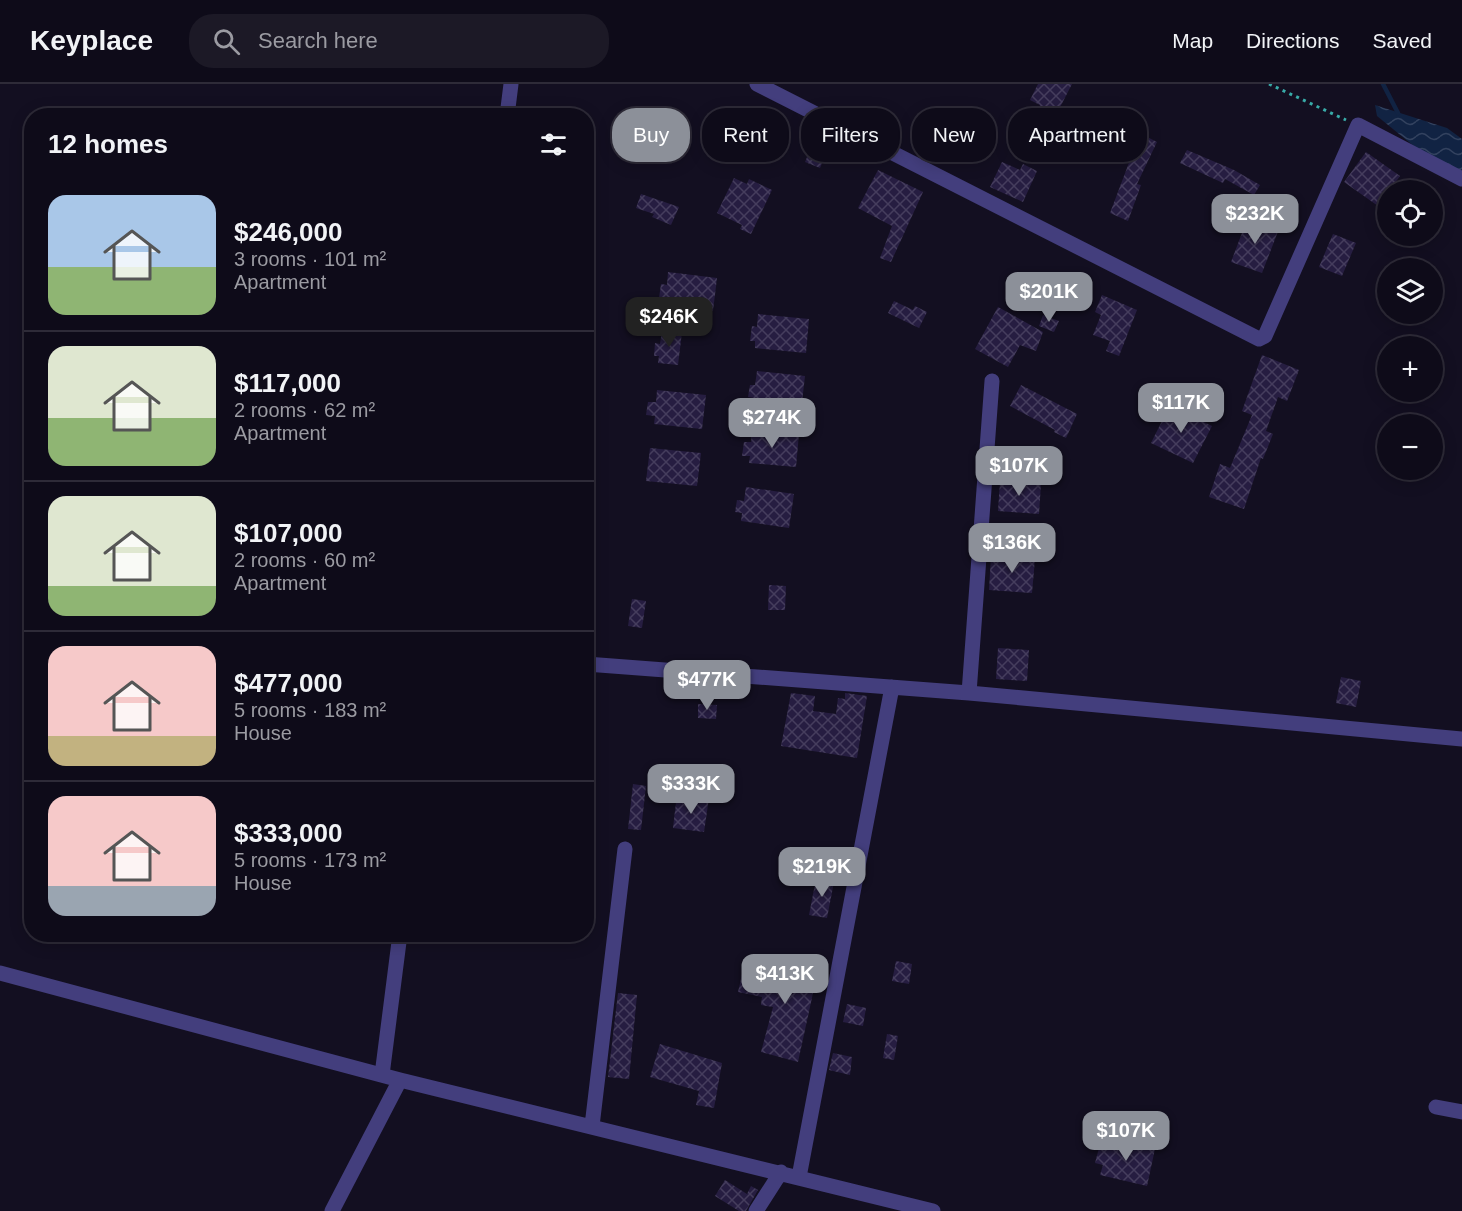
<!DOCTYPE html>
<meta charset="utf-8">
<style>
body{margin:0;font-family:Arial,sans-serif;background:#1c1926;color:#f1f3f6;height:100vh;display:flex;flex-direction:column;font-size:22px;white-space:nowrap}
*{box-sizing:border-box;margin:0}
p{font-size:20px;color:#9b9ba2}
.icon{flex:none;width:33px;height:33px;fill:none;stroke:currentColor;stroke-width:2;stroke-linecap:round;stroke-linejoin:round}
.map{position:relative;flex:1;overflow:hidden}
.details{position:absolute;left:24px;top:24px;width:570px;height:834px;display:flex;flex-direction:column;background:#0e0b19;border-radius:24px;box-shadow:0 3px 15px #0003,0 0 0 2px #2e2b38}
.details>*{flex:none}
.top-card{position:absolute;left:612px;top:24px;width:570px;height:54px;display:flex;gap:12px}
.tools{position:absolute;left:1377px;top:96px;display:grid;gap:12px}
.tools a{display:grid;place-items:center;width:66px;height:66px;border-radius:50%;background:#0e0b19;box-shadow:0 3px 15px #0003,0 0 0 2px #2e2b38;font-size:30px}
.price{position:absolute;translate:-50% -51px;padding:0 14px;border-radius:12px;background:#8c9099;color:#fff;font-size:20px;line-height:39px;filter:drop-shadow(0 2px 3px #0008)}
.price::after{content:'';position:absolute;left:50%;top:36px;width:18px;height:14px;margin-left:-9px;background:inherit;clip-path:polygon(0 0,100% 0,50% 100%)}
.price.active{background:#222;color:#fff}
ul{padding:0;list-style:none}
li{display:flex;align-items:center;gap:18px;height:150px;padding:0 24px}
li+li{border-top:2px solid #2e2b38}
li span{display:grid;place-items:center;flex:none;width:168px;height:120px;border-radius:18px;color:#555}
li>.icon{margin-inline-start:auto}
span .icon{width:72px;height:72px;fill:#fffc;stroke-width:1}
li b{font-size:26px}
h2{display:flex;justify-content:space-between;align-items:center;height:72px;padding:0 24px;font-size:26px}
.tag{padding:0 21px;border-radius:24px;background:#0e0b19;box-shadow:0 3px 15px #0003,0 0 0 2px #2e2b38;font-size:21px;line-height:54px}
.tag.active{background:#8c9099;color:#fff}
header{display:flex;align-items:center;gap:36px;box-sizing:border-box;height:84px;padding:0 30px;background:#0e0b19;border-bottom:2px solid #2e2b38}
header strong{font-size:28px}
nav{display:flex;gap:33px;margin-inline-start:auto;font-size:21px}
.search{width:420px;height:54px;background:#1c1926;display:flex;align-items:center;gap:15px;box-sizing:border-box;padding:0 21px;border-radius:24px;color:#9b9ba2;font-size:22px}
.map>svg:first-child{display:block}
.water{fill:url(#water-waves)}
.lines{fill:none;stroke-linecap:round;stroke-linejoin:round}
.stream{stroke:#112343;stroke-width:4.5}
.building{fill:url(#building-cross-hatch)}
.path{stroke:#38aba8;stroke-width:3;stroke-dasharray:3 4.5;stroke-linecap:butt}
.minor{stroke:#433e7d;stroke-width:15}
</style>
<header>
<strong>Keyplace</strong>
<div class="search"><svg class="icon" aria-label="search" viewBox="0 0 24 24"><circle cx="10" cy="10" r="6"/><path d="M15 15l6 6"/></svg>Search here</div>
<nav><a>Map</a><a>Directions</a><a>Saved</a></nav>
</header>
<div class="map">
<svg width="1462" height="1127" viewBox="0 0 1462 1127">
<defs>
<pattern id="water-waves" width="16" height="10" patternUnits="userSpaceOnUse" patternTransform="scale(1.5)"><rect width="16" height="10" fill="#112343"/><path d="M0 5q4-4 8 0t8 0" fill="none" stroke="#33425f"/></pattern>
<pattern id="building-cross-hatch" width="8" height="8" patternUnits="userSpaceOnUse" patternTransform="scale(1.5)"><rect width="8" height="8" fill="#261d41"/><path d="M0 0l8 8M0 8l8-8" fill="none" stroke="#453d5d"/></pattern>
</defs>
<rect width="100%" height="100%" fill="#130f21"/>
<path class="water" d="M1375 21 1447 44 1462 55V87L1431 76 1377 32Z"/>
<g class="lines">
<path class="stream" d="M1383 0 1398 29"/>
</g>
<path class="building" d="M1038 0H1072L1056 31 1062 33 1054 53 1032 45 1040 21 1030 16Z
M1120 39 1157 58 1137 100 1141 101 1128 137 1110 129 1130 76 1107 65Z
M817 49 832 56 820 84 805 78Z
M1187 66 1234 86 1260 101 1254 111 1225 95 1223 99 1180 79Z
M1366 68 1400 92 1378 122 1344 98Z
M1002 78 1020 86 1023 80 1037 87 1023 118 990 103Z
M878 86 923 108 891 178 880 174 892 142 858 124Z
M734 94 747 100 749 95 772 106 751 150 740 145 742 141 717 129Z
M641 110 679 123 671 141 652 133 654 130 636 124Z
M1248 133 1279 145 1262 189 1231 178Z
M1333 150 1356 159 1342 192 1319 183Z
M668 188 717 194 713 227 664 222 665 215 659 214 661 200 667 201Z
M1102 211 1137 226 1119 272 1106 267 1110 257 1093 251 1101 231 1095 228Z
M894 217 913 226 915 222 927 228 919 244 888 229Z
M998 223 1043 248 1036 267 1020 261 1008 283 975 265Z
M758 230 809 235 806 269 755 264V257H750L752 242 757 243Z
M1043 231 1059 237 1054 248 1039 242Z
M662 246 682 248 678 281 658 279 659 272H654L655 259 660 260Z
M1262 271 1299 286 1287 317 1278 313 1266 347 1273 350 1263 375 1261 374 1244 425 1209 413 1220 380 1230 384 1252 331 1242 327Z
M757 287 805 292 801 327 753 322 754 314 748 313 750 301H755Z
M1021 301 1077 330 1066 354 1054 348 1055 346 1010 322Z
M657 306 706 311 702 345 654 340 655 332 646 331 648 318H656Z
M1170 321 1212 342 1193 379 1151 359Z
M752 346 799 350 796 383 749 379 750 372H742L744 358H751Z
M650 364 701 369 697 402 646 397Z
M1000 397 1041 400 1039 430 998 427Z
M746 403 794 410 789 444 741 437 742 429 735 428 737 416 744 417Z
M991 472 1035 475 1032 509 989 506Z
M769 501 786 502 785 526H768Z
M632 515 646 517 642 544 628 542Z
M998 564 1029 566 1027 597 996 595Z
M1341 593 1361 597 1356 623 1336 619Z
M791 609 815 612 813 627 836 630 838 614 845 615V609L867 612 857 674 781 662Z
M698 620 717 621 716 635 698 634Z
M633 700 646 702 641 746 628 745Z
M697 713 709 714 704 748 673 744 676 718 696 721Z
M816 795 834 798 827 834 809 831Z
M790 873 820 877 798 978 761 968 773 923 761 921 762 913 738 908 743 886 786 896Z
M896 877 912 880 909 900 892 897Z
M618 909 637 911 629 995 608 993Z
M847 920 866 924 863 942 843 938Z
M887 950 898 952 894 976 883 974Z
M660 960 722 979 714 1024 696 1021 699 1007 650 993Z
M833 969 852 973 850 991 829 986Z
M1108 1054 1155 1065 1147 1102 1100 1091 1103 1081 1095 1079 1099 1064 1106 1066Z
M725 1096 747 1110 751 1102 758 1106 746 1127H739L715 1112Z"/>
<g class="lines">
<path class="path" d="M1269 0 1346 36"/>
<path class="minor" d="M757 0 1259 255 1265 252 1358 41 1462 95
M507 32 511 0
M586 580 969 609 1462 655
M969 609 992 297
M0 889 400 996 933 1127
M382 991 400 850
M1436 1023 1462 1028
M592 1042 625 765
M799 1093 892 603
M332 1127 400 996
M756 1127 781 1088"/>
</g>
</svg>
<div class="tools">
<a><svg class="icon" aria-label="locate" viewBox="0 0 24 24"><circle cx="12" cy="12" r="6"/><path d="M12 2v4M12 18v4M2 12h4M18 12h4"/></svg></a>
<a><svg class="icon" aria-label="layers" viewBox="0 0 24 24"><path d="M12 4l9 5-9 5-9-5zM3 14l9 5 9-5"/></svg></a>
<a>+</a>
<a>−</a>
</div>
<b class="price" style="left:1255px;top:161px">$232K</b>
<b class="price" style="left:1049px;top:239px">$201K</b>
<b class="price active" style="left:669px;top:264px">$246K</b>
<b class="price" style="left:1181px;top:350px">$117K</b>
<b class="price" style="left:772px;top:365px">$274K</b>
<b class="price" style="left:1019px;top:413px">$107K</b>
<b class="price" style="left:1012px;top:490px">$136K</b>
<b class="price" style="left:707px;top:627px">$477K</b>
<b class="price" style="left:691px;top:731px">$333K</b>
<b class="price" style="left:822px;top:814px">$219K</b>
<b class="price" style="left:785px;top:921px">$413K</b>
<b class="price" style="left:1126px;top:1078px">$107K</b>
<div class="top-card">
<a class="tag active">Buy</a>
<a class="tag">Rent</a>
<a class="tag">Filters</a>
<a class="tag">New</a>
<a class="tag">Apartment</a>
</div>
<section class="details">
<h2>12 homes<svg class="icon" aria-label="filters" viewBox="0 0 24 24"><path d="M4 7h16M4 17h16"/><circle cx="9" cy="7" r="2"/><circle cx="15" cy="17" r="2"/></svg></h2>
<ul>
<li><span style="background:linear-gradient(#a9c7e8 60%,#8fb573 0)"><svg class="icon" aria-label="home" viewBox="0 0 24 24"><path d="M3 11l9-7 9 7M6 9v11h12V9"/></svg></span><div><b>$246,000</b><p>3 rooms · 101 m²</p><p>Apartment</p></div></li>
<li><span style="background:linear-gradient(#dfe7d0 60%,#8fb573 0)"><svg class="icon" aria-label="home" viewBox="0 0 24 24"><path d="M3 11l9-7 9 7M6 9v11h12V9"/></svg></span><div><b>$117,000</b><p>2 rooms · 62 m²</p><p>Apartment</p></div></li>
<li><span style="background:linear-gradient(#dfe7d0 75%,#8fb573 0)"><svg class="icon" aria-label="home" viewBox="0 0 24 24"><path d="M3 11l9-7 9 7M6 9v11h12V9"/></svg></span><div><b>$107,000</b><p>2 rooms · 60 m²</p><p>Apartment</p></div></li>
<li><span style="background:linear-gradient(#f6c9c9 75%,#c2b280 0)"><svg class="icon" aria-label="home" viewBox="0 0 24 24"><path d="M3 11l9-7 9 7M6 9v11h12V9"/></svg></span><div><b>$477,000</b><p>5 rooms · 183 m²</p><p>House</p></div></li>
<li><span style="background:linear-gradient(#f6c9c9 75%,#9aa5b1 0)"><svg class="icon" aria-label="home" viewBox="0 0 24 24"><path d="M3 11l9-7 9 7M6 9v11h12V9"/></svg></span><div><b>$333,000</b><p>5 rooms · 173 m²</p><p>House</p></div></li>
</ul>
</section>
</div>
